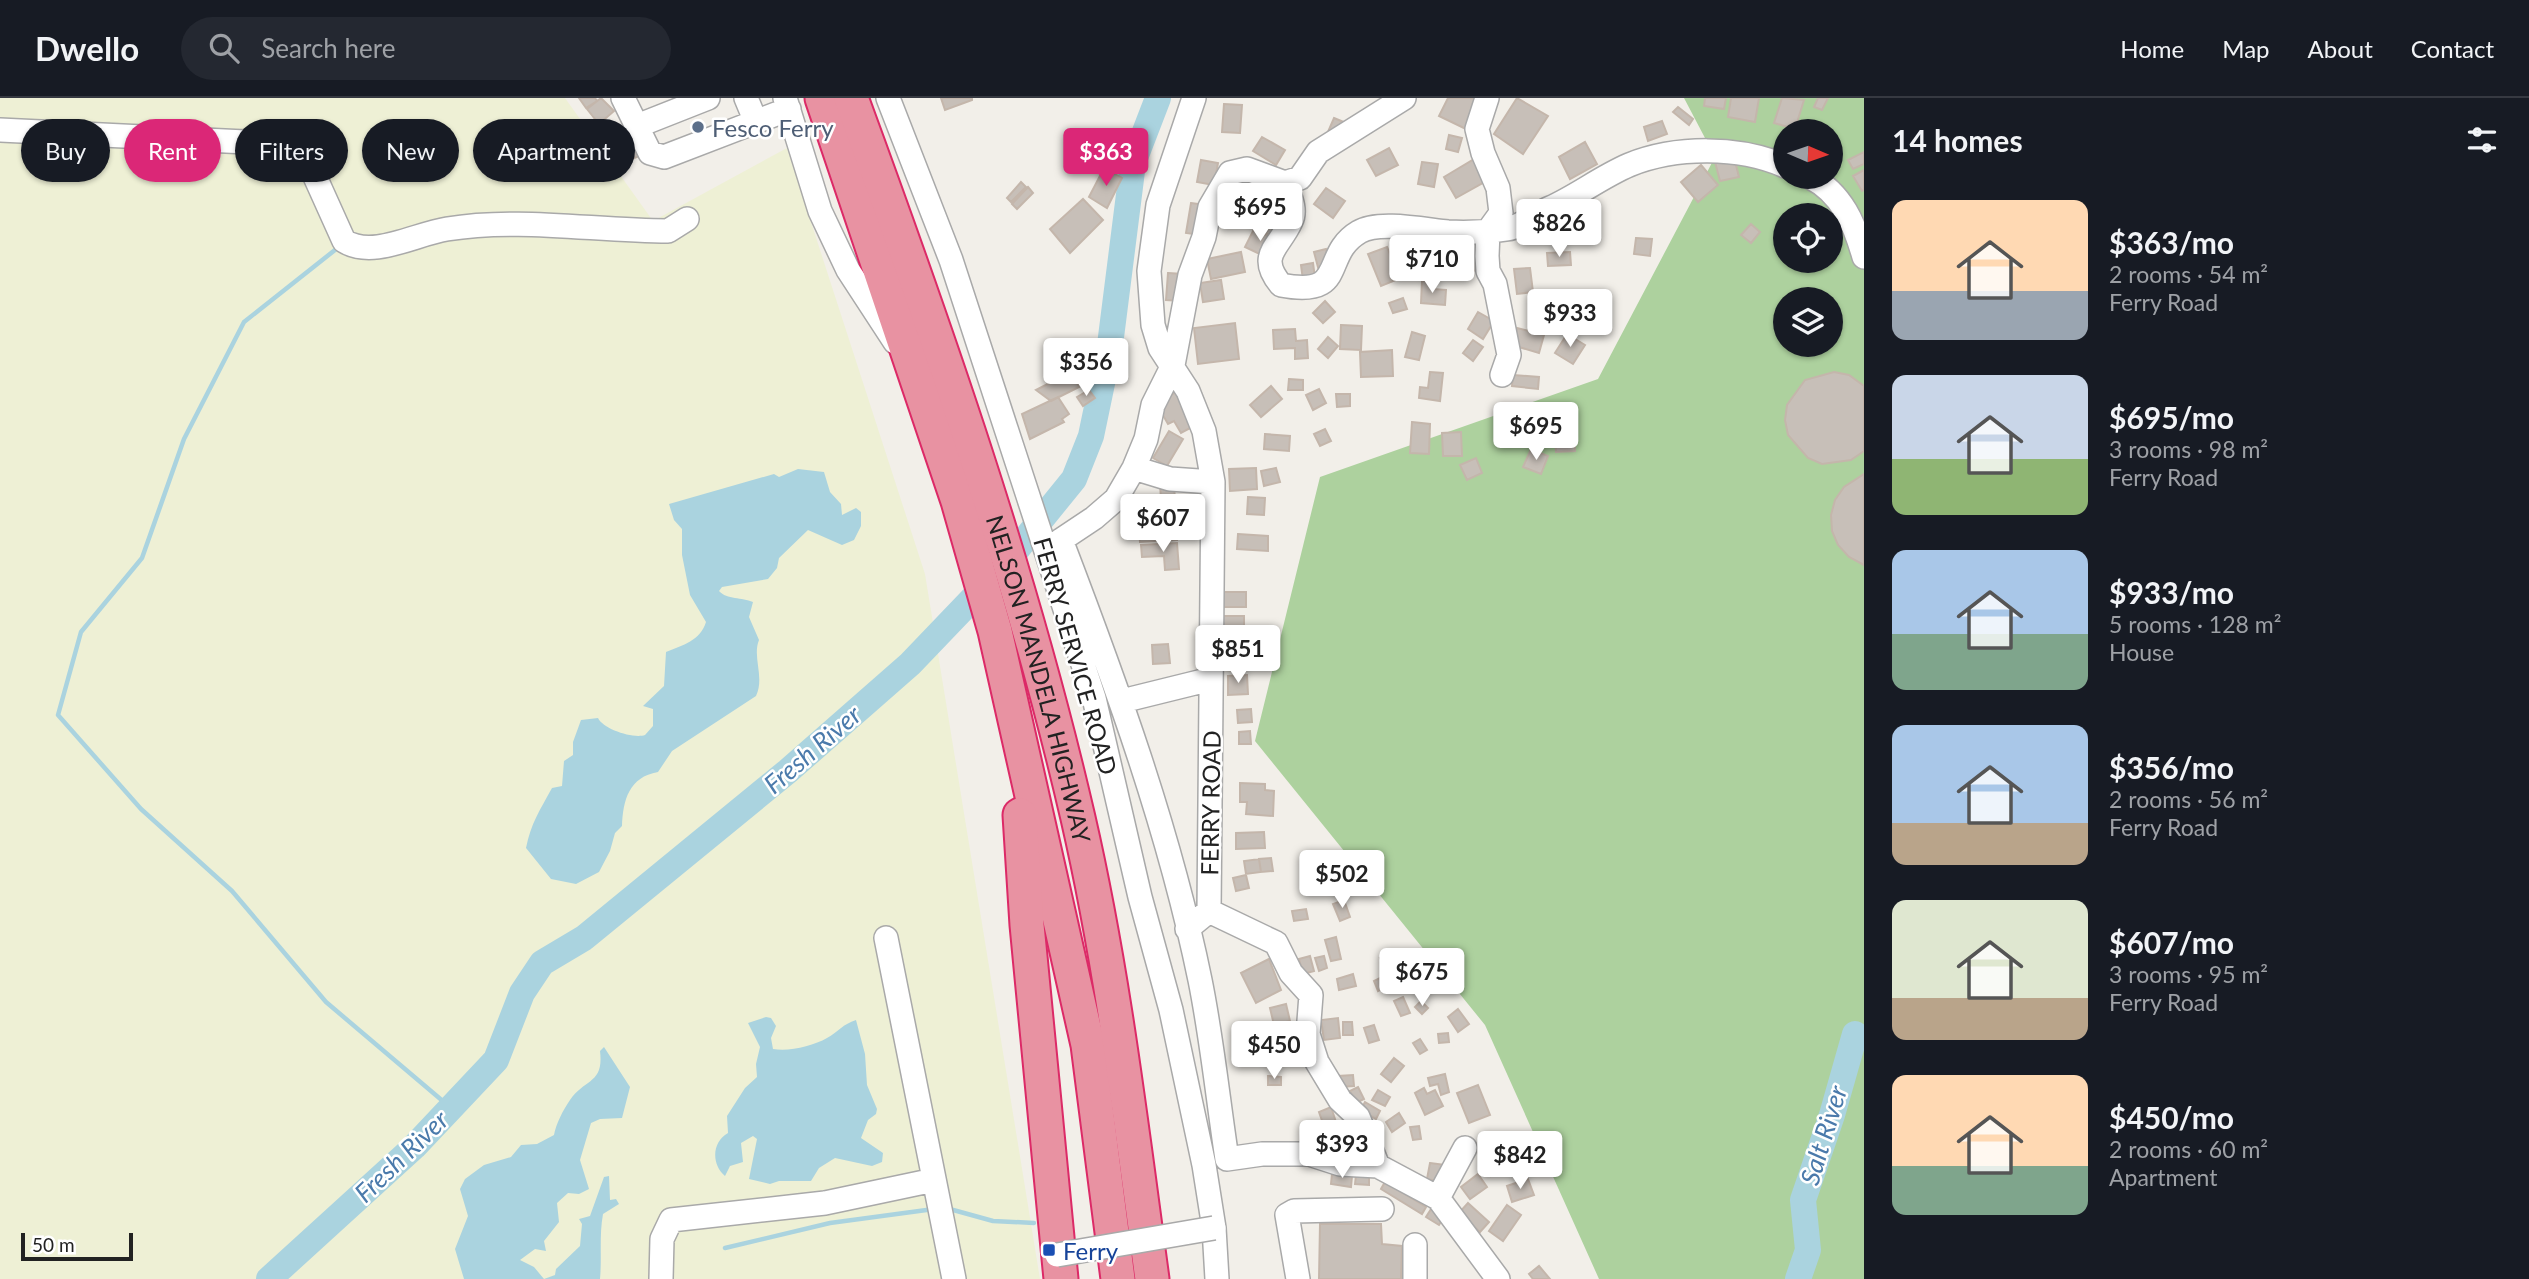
<!DOCTYPE html>
<meta charset="utf-8">
<style>
body{margin:0;font-family:Lato,sans-serif;background:#242831;color:#f1f3f6;height:100vh;display:flex;flex-direction:column;font-size:26px;white-space:nowrap}
*{box-sizing:border-box;margin:0}
p{font-size:23px;color:#9ea1a6}
.icon{flex:none;width:38px;height:38px;fill:none;stroke:currentColor;stroke-width:2;stroke-linecap:round;stroke-linejoin:round}
.map{position:relative;flex:1;overflow:hidden}
.drawer{display:flex;flex-direction:column;background:#171b24;width:665px}
.drawer>*{flex:none}
.guide{position:absolute;left:21px;top:21px;width:665px;height:63px;display:flex;gap:14px}
.needle{width:46px;rotate:92deg}
.tools{position:absolute;left:1773px;top:21px;display:grid;gap:14px}
.tools a{display:grid;place-items:center;width:70px;height:70px;border-radius:50%;background:#171b24;box-shadow:0 2px 5px #0004;font-size:35px}
.scale{position:absolute;left:21px;bottom:18px;width:112px;box-sizing:border-box;padding-left:7px;border:4px solid #222;border-top:0;font-size:19px;line-height:24px;white-space:nowrap;color:#222;-webkit-text-stroke:5px #fff;paint-order:stroke}
.price{position:absolute;translate:-50% -60px;padding:0 16px;border-radius:7px;background:#fff;color:#222;font-size:23px;line-height:46px;filter:drop-shadow(0 2px 4px #0008)}
.price::after{content:'';position:absolute;left:50%;top:42px;width:21px;height:16px;margin-left:-10px;background:inherit;clip-path:polygon(0 0,100% 0,50% 100%)}
.price.selected{background:#db2777;color:#fff}
ul{padding:0;list-style:none}
li{display:flex;align-items:center;gap:21px;height:175px;padding:0 28px}
li span{display:grid;place-items:center;flex:none;width:196px;height:140px;border-radius:14px;color:#555}
li>.icon{margin-inline-start:auto}
span .icon{width:84px;height:84px;fill:#fffc;stroke-width:1}
li b{font-size:30px}
h2{display:flex;justify-content:space-between;align-items:center;height:84px;padding:0 28px;font-size:30px}
.pill{padding:0 24px;border-radius:32px;background:#171b24;box-shadow:0 2px 5px #0004;font-size:24px;line-height:63px}
.pill.selected{background:#db2777;color:#fff}
header{display:flex;align-items:center;gap:42px;box-sizing:border-box;height:98px;padding:0 35px;background:#171b24;border-bottom:2px solid #363941}
header strong{font-size:33px}
nav{display:flex;gap:38px;margin-inline-start:auto;font-size:24px}
.search{width:490px;height:63px;background:#242831;display:flex;align-items:center;gap:18px;box-sizing:border-box;padding:0 24px;border-radius:38px;color:#9ea1a6;font-size:26px}
main{display:flex;flex:1;min-height:0}
.map>svg:first-child{display:block}
.farmland{fill:#eef0d5}
.forest{fill:#add19e;fill-rule:evenodd}
.water{fill:#aad3df}
.lines{fill:none;stroke-linecap:round;stroke-linejoin:round}
.stream{stroke:#aad3df;stroke-width:4.5}
.river{stroke:#aad3df;stroke-width:26}
.building{fill:#c7bfb8;stroke:#c4b6ab;stroke-width:2}
.minor-casing{stroke:#a9a9a9;stroke-width:26}
.highway-casing{stroke:#dc2a67;stroke-width:37}
.minor{stroke:#fff;stroke-width:23}
.highway{stroke:#e892a2;stroke-width:33}
.minor-bridge-casing{stroke:#a9a9a9;stroke-width:26;stroke-linecap:butt}
.minor-bridge{stroke:#fff;stroke-width:23}
.service-dot{fill:#5c6f8a;stroke:#fff;stroke-width:2.5}
.transit-dot{fill:#1a4fb4;stroke:#fff;stroke-width:2.5}
.labels{text-anchor:middle;dominant-baseline:central;stroke-width:5;stroke-linejoin:round;paint-order:stroke}
.service-label{font-size:24px;fill:#4e5e75;stroke:#fff;text-anchor:start}
.street-label{font-size:24px;fill:#222;stroke:#fff}
.transit-label{font-size:24px;fill:#164399;stroke:#fff;text-anchor:start}
.water-label{font-size:26px;font-style:italic;fill:#4a7aab;stroke:#fff}
</style>
<header>
<strong>Dwello</strong>
<div class="search"><svg class="icon" aria-label="search" viewBox="0 0 24 24"><circle cx="10" cy="10" r="6"/><path d="M15 15l6 6"/></svg>Search here</div>
<nav><a>Home</a><a>Map</a><a>About</a><a>Contact</a></nav>
</header>
<main>
<div class="map">
<svg width="1864" height="1181" viewBox="0 0 1864 1181">
<rect width="100%" height="100%" fill="#f2efe9"/>
<path class="farmland" d="M0 0H565L653 123 787 50 925 476 1040 1181H0Z"/>
<path class="forest" d="M1684 0H1864V1181H1599L1485 927 1255 643 1320 379 1598 281 1715 59ZM1785 33H1830V79H1785ZM1785 117H1830V163H1785ZM1785 201H1830V247H1785Z"/>
<path class="water" d="M798 371 824 374 830 394 841 406 842 417 856 410 861 414V428L854 442 842 447 808 432 779 460 777 470 768 481 722 489 719 493C727 502 742 499 753 504L749 519 759 542C752 559 765 579 756 598L672 653 658 674C629 679 623 702 622 728L615 735 610 753 599 774 576 786 551 781 526 750C531 725 540 712 552 690L562 688 564 663 573 657V644L581 622 598 620C603 631 633 641 645 637L653 628V611L643 608 664 588 666 554C683 547 700 543 706 524L690 497 682 457V431L674 422 669 406 774 376 779 379Z
M766 919 771 920 776 928 771 940 773 951C789 954 813 948 827 940 838 934 843 926 856 922L865 956 867 987 877 1011 876 1016 868 1022 861 1040 883 1055 882 1064 872 1068 835 1060 819 1070 811 1083H779L770 1086 749 1081 757 1041 753 1038 741 1045 743 1064 730 1068 725 1078C711 1066 712 1044 728 1035L727 1018 745 990 757 979 756 966 760 949 748 925Z
M604 949 630 989 622 1020 600 1021 591 1025 580 1062 589 1091 579 1096 568 1095 557 1105 559 1124 544 1143 546 1153 535 1151 520 1162 534 1169 544 1181 555 1177 556 1171 580 1148 582 1126 579 1121 590 1118 604 1079 609 1078 610 1102 616 1101 619 1106 603 1116C599 1138 602 1159 600 1181H464L455 1151 468 1118 460 1091 465 1081 484 1067 511 1059 521 1047 537 1046 554 1037C556 1026 563 1012 570 1002 585 980 604 986 600 953Z"/>
<g class="lines">
<path class="stream" d="M340 148 244 224 184 341 142 460 81 534 58 617 141 711 232 793 326 904 451 1010
M946 1110 993 1123 1034 1125
M725 1150 830 1125 934 1111"/>
<path class="river" d="M269 1181 414 1049 496 962 522 895 542 865 584 840 788 673 910 566 1001 471 1074 381 1091 338 1110 247 1133 65 1158 0
M1798 1181 1808 1152 1803 1102 1832 1017 1855 936"/>
</g>
<path class="building" d="M579 0H595L597 3 586 10Z
M601 0 614 13 599 26 587 11Z
M941 0H972V2L945 12Z
M1448 0H1476L1468 32 1439 18Z
M1517 0 1548 18 1523 56 1494 36Z
M1705 0H1726L1724 11 1704 8Z
M1731 0H1759L1755 24 1728 19Z
M1782 0 1804 2 1795 31 1774 25Z
M1818 0H1828L1822 12 1814 9Z
M1224 6 1242 7 1240 35 1222 34Z
M1678 9 1693 21 1689 27 1673 14Z
M1334 20 1346 25 1327 36Z
M1662 23 1667 36 1648 43 1644 29Z
M1075 33 1122 45 1116 69 1069 56Z
M1449 37 1462 40 1458 54 1446 51Z
M1262 39 1285 52 1276 67 1253 53Z
M1585 44 1597 66 1570 81 1559 59Z
M638 45 642 57 627 63 622 51Z
M1389 50 1398 67 1376 78 1367 62Z
M1864 54V66L1853 71 1848 62Z
M1734 59 1739 79 1720 83 1715 64Z
M1476 60 1488 82 1456 100 1444 79Z
M1201 62 1218 65 1214 87 1197 84Z
M1422 64 1438 66 1434 89 1418 86Z
M1701 67 1718 87 1698 104 1681 84Z
M1104 70 1122 80 1107 110 1089 99Z
M1864 72V92L1862 93 1853 78Z
M1021 84 1026 89 1011 104 1007 100Z
M1028 89 1033 95 1017 111 1012 106Z
M1326 90 1345 103 1333 120 1314 106Z
M1083 101 1103 122 1070 155 1050 131Z
M1191 105 1206 107 1200 137 1186 135Z
M1568 108 1577 130 1552 139 1544 117Z
M1264 118 1281 124 1275 139 1259 133Z
M1751 126 1760 134 1751 145 1741 137Z
M1254 131 1274 141 1266 159 1245 149Z
M1636 140 1652 141 1650 158 1634 156Z
M1387 149 1394 166 1412 159 1418 173 1381 188 1368 156Z
M1326 151 1331 169 1319 173 1314 154Z
M1241 154 1245 174 1211 181 1207 161Z
M1570 154 1571 167 1548 168 1547 155Z
M1474 157 1481 168 1462 181 1454 170Z
M1313 165 1315 180 1303 182 1301 167Z
M1530 170 1533 194 1517 196 1514 171Z
M1168 175 1183 176 1182 203 1166 202Z
M1221 182 1224 201 1203 204 1200 185Z
M1422 183 1433 184 1432 191 1446 192 1445 207 1421 205Z
M1403 200 1407 211 1393 215 1389 205Z
M1325 203 1335 214 1323 225 1313 215Z
M1478 214 1494 223 1483 241 1468 231Z
M1235 225 1239 261 1198 266 1194 230Z
M1341 227 1362 228 1361 252 1340 251Z
M1517 230 1544 237 1539 255 1512 247Z
M1295 231 1296 243 1307 242 1308 260 1295 261V250L1274 251 1273 232Z
M1412 234 1425 238 1419 262 1405 259Z
M1567 236 1585 247 1573 266 1555 255Z
M1328 239 1338 248 1328 260 1318 251Z
M1473 242 1483 249 1473 263 1463 255Z
M1392 252 1393 278 1361 279 1360 254Z
M1071 274 1079 289 1051 303 1036 292Z
M1430 274 1443 275 1440 303 1419 300 1420 289 1428 290Z
M1834 274 1849 277 1864 288V353L1851 362 1822 366 1808 360 1788 337 1785 322 1787 307 1805 282Z
M1513 277 1539 279 1538 291 1512 288Z
M1289 281 1303 282V292H1288Z
M1271 288 1282 301 1261 319 1250 307Z
M1319 291 1326 305 1313 312 1306 297Z
M1089 292 1095 300 1083 308 1077 299Z
M1178 293 1190 314 1185 317 1192 329 1181 335 1174 323 1168 326 1156 305Z
M1336 296H1350V308L1337 309Z
M1058 299 1069 316 1062 321 1064 324 1030 341 1022 316Z
M1412 324 1430 326 1429 356 1410 355Z
M1325 331 1331 343 1320 348 1314 336Z
M1169 333 1183 341 1167 368 1153 360Z
M1461 334 1462 358H1443L1442 335Z
M1265 336 1290 338 1289 353 1264 351Z
M1574 338 1575 353 1556 354 1555 339Z
M1531 351 1548 358 1541 376 1523 369Z
M1476 360 1482 375 1467 382 1460 367Z
M1256 370 1257 391 1230 393 1229 371Z
M1276 370 1280 384 1264 388 1261 373Z
M1864 376V467L1849 459 1838 447 1832 433 1831 417 1835 402 1844 389Z
M1174 385 1177 442 1140 444 1139 433 1163 431 1160 386Z
M1248 399 1265 400 1264 417 1247 416Z
M1238 436 1268 438V453L1237 451Z
M1177 445 1179 471 1165 472 1164 458 1142 459 1141 447Z
M1224 494H1246V509H1224Z
M1222 518H1244V540H1222Z
M1225 545H1244V573L1225 572Z
M1168 546 1170 565 1153 566 1152 547Z
M1247 577 1248 596 1228 597V578Z
M1251 611 1252 624 1238 625 1237 612Z
M1250 633 1251 646H1239V634Z
M1240 685 1265 686V692L1274 693 1273 718 1246 716 1247 704H1240Z
M1264 734 1265 750 1236 751V735Z
M1271 760 1273 773 1261 774 1259 761Z
M1259 761 1261 774 1246 776 1244 763Z
M1246 777 1249 790 1236 793 1233 780Z
M1344 802 1350 819 1340 823 1333 806Z
M1306 811 1308 821 1294 823 1292 813Z
M1336 839 1341 861 1331 863 1325 842Z
M1390 855 1395 863 1385 869 1380 860Z
M1310 858 1314 873 1303 876 1299 861Z
M1324 858 1327 870 1319 873 1315 860Z
M1269 861 1281 892 1256 905 1241 875Z
M1399 871 1411 877 1408 884 1396 878Z
M1353 876 1356 888 1339 892 1337 881Z
M1386 877 1391 886 1378 893 1374 883Z
M1403 899 1410 915 1401 918 1394 903Z
M1421 903 1428 910 1422 916 1415 909Z
M1286 906 1290 923 1274 927 1270 910Z
M1458 911 1469 926 1458 934 1448 919Z
M1338 920 1340 940 1324 942 1321 922Z
M1343 924H1352L1353 937H1343Z
M1374 927 1379 942 1369 945 1364 930Z
M1448 935 1449 944 1439 945 1438 936Z
M1266 940H1277V956H1266Z
M1420 941 1427 952 1420 956 1413 945Z
M1283 947H1291V957H1283Z
M1394 960 1404 968 1391 984 1381 976Z
M1445 976 1449 994 1441 997 1438 986 1430 988 1428 980Z
M1353 977 1354 988 1339 989 1338 978Z
M1268 978 1281 979V987H1268Z
M1478 987 1490 1017 1469 1025 1457 995Z
M1358 989 1364 1001 1356 1005 1350 993Z
M1424 990 1427 996 1435 992 1443 1008 1425 1017 1415 995Z
M1378 992 1390 999 1385 1008 1372 1002Z
M1365 1004 1380 1013 1376 1021 1361 1012Z
M1331 1009 1337 1027 1325 1031 1319 1014Z
M1399 1015 1405 1025 1392 1034 1386 1024Z
M1419 1028 1421 1041 1413 1042 1410 1029Z
M1301 1036 1319 1037V1049L1300 1048Z
M1494 1042 1497 1050 1479 1057 1476 1050Z
M1501 1056 1508 1069 1491 1078 1484 1065Z
M1430 1065 1446 1067 1443 1084 1427 1081Z
M1332 1076 1352 1078 1351 1089 1331 1086Z
M1478 1076 1487 1089 1470 1101 1461 1089Z
M1356 1077 1369 1078V1087L1355 1086Z
M1528 1081 1534 1097 1512 1104 1507 1088Z
M1385 1084 1426 1109 1422 1116 1381 1091Z
M1468 1105 1489 1124 1480 1134 1459 1115Z
M1507 1107 1521 1117 1503 1143 1489 1133Z
M1431 1111 1444 1119 1439 1127 1426 1119Z
M1320 1126H1381L1382 1146 1402 1148 1401 1181H1319Z
M1539 1168 1550 1181H1533L1529 1176Z"/>
<g class="lines">
<defs>
<path id="minor" d="M623 0 650 55 664 59 789 11
M746 0 756 24
M785 0 820 113 848 172 895 244
M888 0 951 162 1094 600 1140 799 1171 912 1204 1067 1214 1130 1217 1181
M1487 0 1477 31 1483 55 1498 90 1501 115 1488 133 1487 158 1488 173 1495 186 1509 257 1502 277
M637 28 708 0
M0 32 285 46 303 52 344 143C373 161 415 136 447 131 519 119 595 133 668 133L687 121
M1810 79C1842 95 1855 127 1864 159
M1285 85 1300 80 1318 54 1404 0
M1134 370 1170 381 1213 384
M1061 442C1116 586 1169 731 1200 882 1212 941 1218 1002 1227 1061L1262 1056H1309L1340 1066 1378 1068 1438 1100 1498 1181
M1046 452 1094 420 1116 401 1134 370 1146 341 1153 307 1173 267 1190 177 1204 139 1210 109 1230 75 1247 71 1285 85C1289 97 1297 111 1291 123 1280 149 1256 157 1281 187 1349 200 1320 157 1359 134 1378 122 1426 132 1448 134 1467 135 1488 134 1507 131 1521 129 1536 116 1550 110 1577 98 1601 79 1629 67 1676 48 1739 48 1785 68
M1122 603 1211 581
M1209 813 1276 845 1291 875 1311 897 1308 936 1317 964 1340 1002 1358 1019 1378 1068
M1187 831 1209 813 1213 384 1204 333 1188 293 1160 250 1153 227 1149 173 1158 107 1194 0
M886 840 954 1181
M1438 1100 1465 1050
M1415 1147V1181
M661 1181 662 1141 671 1122 825 1105 934 1082
M1298 1181 1287 1117 1294 1113 1382 1111"/>
<g id="highway">
<path d="M822 0 958 403 995 533 1088 947 1118 1181"/>
<path id="s1" d="M851 0C938 237 1021 474 1078 720 1113 872 1131 1027 1152 1181"/>
<path d="M1020 717 1027 827 1061 1181"/>
</g>
</defs>
<use href="#minor" class="minor-casing"/>
<use href="#highway" class="highway-casing"/>
<use href="#minor" class="minor"/>
<use href="#highway" class="highway"/>
<defs>
<path id="minor-bridge" d="M1057 1157 1214 1130"/>
</defs>
<use href="#minor-bridge" class="minor-bridge-casing"/>
<use href="#minor-bridge" class="minor-bridge"/>
</g>
<circle class="service-dot" cx="698" cy="29" r="7"/>
<rect class="transit-dot" x="1042" y="1145" width="14" height="14" rx="3.5"/>
<g class="labels">
<g class="service-label">
<text x="712" y="29">Fesco Ferry</text>
</g>
<g class="street-label">
<text transform="translate(1076 558) rotate(74)">FERRY SERVICE ROAD</text>
<text stroke="none"><textPath href="#s1" startOffset="611">NELSON MANDELA HIGHWAY</textPath></text>
<text transform="translate(1210 705) rotate(-89)">FERRY ROAD</text>
</g>
<g class="transit-label">
<text x="1063" y="1152">Ferry</text>
</g>
<g class="water-label">
<text transform="translate(812 651) rotate(-41)">Fresh River</text>
<text transform="translate(1823 1037) rotate(-73)">Salt River</text>
<text transform="translate(401 1058) rotate(-44)">Fresh River</text>
</g>
</g>
</svg>
<div class="tools">
<a><svg class="needle" viewBox="-14 -14 28 28"><path d="M0-13l5 13h-10z" fill="#e53935"/><path d="M0 13l5-13h-10z" fill="#9ea1a6"/></svg></a>
<a><svg class="icon" aria-label="locate" viewBox="0 0 24 24"><circle cx="12" cy="12" r="6"/><path d="M12 2v4M12 18v4M2 12h4M18 12h4"/></svg></a>
<a><svg class="icon" aria-label="layers" viewBox="0 0 24 24"><path d="M12 4l9 5-9 5-9-5zM3 14l9 5 9-5"/></svg></a>
</div>
<div class="scale">50 m</div>
<b class="price selected" style="left:1106px;top:90px">$363</b>
<b class="price" style="left:1260px;top:145px">$695</b>
<b class="price" style="left:1559px;top:161px">$826</b>
<b class="price" style="left:1432px;top:197px">$710</b>
<b class="price" style="left:1570px;top:251px">$933</b>
<b class="price" style="left:1086px;top:300px">$356</b>
<b class="price" style="left:1536px;top:364px">$695</b>
<b class="price" style="left:1163px;top:456px">$607</b>
<b class="price" style="left:1238px;top:587px">$851</b>
<b class="price" style="left:1342px;top:812px">$502</b>
<b class="price" style="left:1422px;top:910px">$675</b>
<b class="price" style="left:1274px;top:983px">$450</b>
<b class="price" style="left:1342px;top:1082px">$393</b>
<b class="price" style="left:1520px;top:1093px">$842</b>
<div class="guide">
<a class="pill">Buy</a>
<a class="pill selected">Rent</a>
<a class="pill">Filters</a>
<a class="pill">New</a>
<a class="pill">Apartment</a>
</div>
</div>
<section class="drawer">
<h2>14 homes<svg class="icon" aria-label="filters" viewBox="0 0 24 24"><path d="M4 7h16M4 17h16"/><circle cx="9" cy="7" r="2"/><circle cx="15" cy="17" r="2"/></svg></h2>
<ul>
<li><span style="background:linear-gradient(#ffd9b3 65%,#9aa5b1 0)"><svg class="icon" aria-label="home" viewBox="0 0 24 24"><path d="M3 11l9-7 9 7M6 9v11h12V9"/></svg></span><div><b>$363/mo</b><p>2 rooms · 54 m²</p><p>Ferry Road</p></div></li>
<li><span style="background:linear-gradient(#c9d6e8 60%,#8fb573 0)"><svg class="icon" aria-label="home" viewBox="0 0 24 24"><path d="M3 11l9-7 9 7M6 9v11h12V9"/></svg></span><div><b>$695/mo</b><p>3 rooms · 98 m²</p><p>Ferry Road</p></div></li>
<li><span style="background:linear-gradient(#a9c7e8 60%,#7fa58c 0)"><svg class="icon" aria-label="home" viewBox="0 0 24 24"><path d="M3 11l9-7 9 7M6 9v11h12V9"/></svg></span><div><b>$933/mo</b><p>5 rooms · 128 m²</p><p>House</p></div></li>
<li><span style="background:linear-gradient(#a9c7e8 70%,#b9a48a 0)"><svg class="icon" aria-label="home" viewBox="0 0 24 24"><path d="M3 11l9-7 9 7M6 9v11h12V9"/></svg></span><div><b>$356/mo</b><p>2 rooms · 56 m²</p><p>Ferry Road</p></div></li>
<li><span style="background:linear-gradient(#dfe7d0 70%,#b9a48a 0)"><svg class="icon" aria-label="home" viewBox="0 0 24 24"><path d="M3 11l9-7 9 7M6 9v11h12V9"/></svg></span><div><b>$607/mo</b><p>3 rooms · 95 m²</p><p>Ferry Road</p></div></li>
<li><span style="background:linear-gradient(#ffd9b3 65%,#7fa58c 0)"><svg class="icon" aria-label="home" viewBox="0 0 24 24"><path d="M3 11l9-7 9 7M6 9v11h12V9"/></svg></span><div><b>$450/mo</b><p>2 rooms · 60 m²</p><p>Apartment</p></div></li>
</ul>
</section>
</main>
